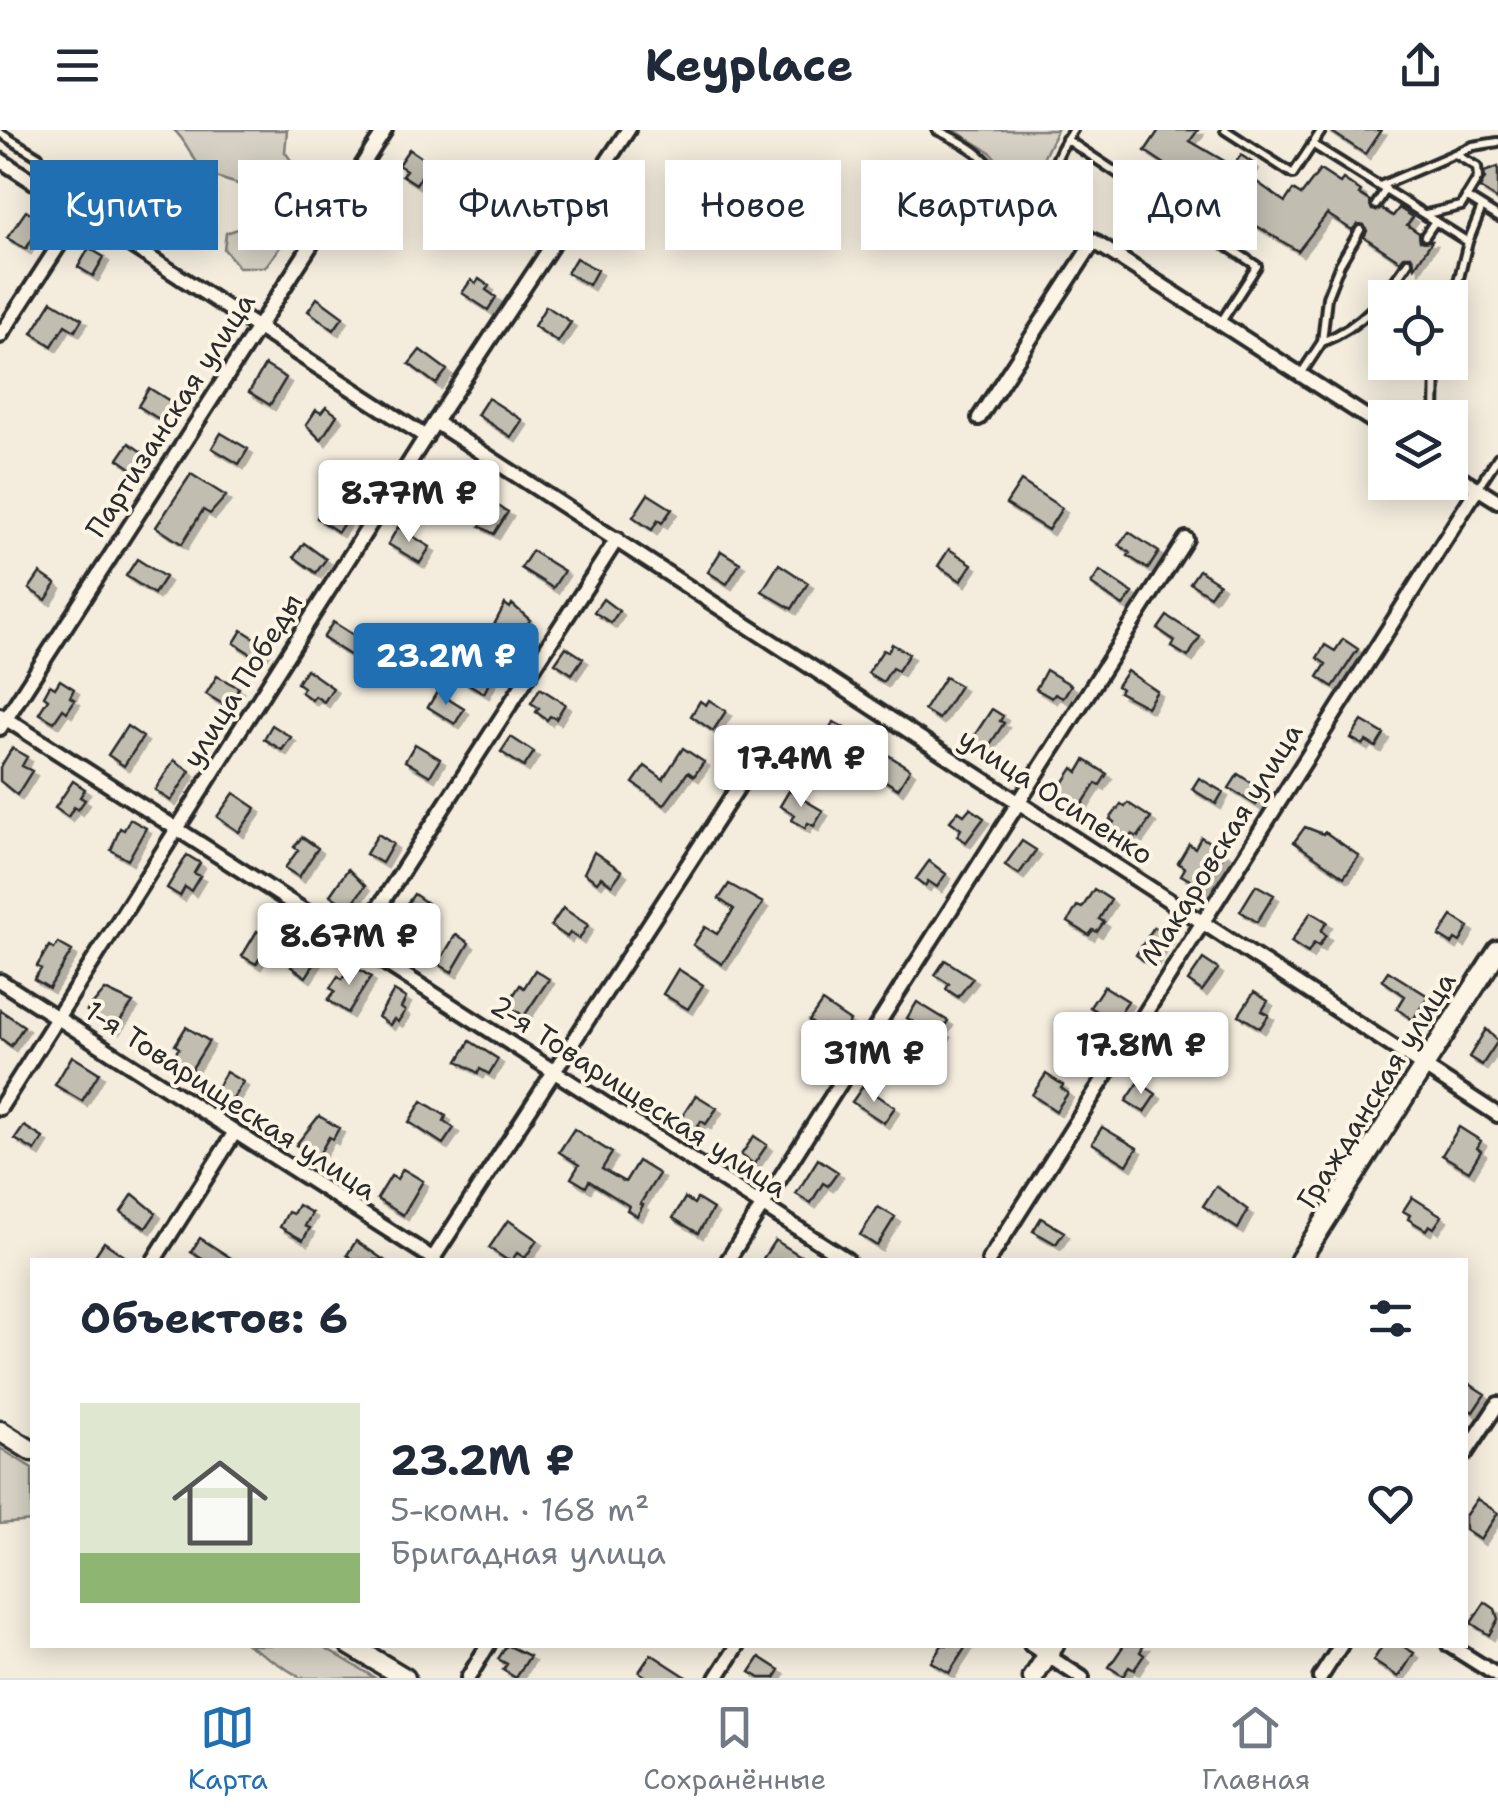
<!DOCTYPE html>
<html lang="ru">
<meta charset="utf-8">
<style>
body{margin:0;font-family:"Shantell Sans",sans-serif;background:#f6f6f7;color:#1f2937;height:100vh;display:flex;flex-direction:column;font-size:38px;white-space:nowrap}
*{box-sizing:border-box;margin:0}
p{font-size:32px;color:#747a83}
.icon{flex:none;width:55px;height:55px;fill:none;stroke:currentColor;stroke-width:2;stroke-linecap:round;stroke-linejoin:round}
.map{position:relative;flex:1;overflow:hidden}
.details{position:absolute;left:30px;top:1128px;width:1438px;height:390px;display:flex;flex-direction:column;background:#fff;border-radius:0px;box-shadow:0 5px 25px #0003}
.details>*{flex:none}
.top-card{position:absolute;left:30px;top:30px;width:1440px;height:90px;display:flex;gap:20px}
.fabs{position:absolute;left:1368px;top:150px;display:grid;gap:20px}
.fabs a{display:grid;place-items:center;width:100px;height:100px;border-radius:0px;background:#fff;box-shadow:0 5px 25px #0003;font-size:50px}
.price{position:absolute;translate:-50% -85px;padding:0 22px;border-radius:10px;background:#fff;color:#222;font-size:32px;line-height:65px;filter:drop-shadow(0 2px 5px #0008)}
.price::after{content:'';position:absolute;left:50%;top:60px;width:30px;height:22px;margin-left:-15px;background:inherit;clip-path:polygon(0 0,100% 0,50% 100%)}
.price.selected{background:#1f6fb2;color:#fff}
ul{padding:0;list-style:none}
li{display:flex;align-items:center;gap:30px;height:250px;padding:0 50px}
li+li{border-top:2px solid #e0e1e3}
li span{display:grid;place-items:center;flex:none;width:280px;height:200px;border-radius:0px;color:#555}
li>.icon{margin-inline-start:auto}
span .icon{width:120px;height:120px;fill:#fffc;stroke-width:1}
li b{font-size:42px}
h2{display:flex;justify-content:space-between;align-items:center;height:120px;padding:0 50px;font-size:42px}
.tag{padding:0 35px;border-radius:0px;background:#fff;box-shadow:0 5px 25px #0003;font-size:35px;line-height:90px}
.tag.selected{background:#1f6fb2;color:#fff}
header{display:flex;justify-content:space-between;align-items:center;height:130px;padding:0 50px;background:#fff;font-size:45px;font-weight:700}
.tabs{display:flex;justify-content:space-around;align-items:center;height:140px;border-top:2px solid #e0e1e3;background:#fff;font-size:28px;color:#747a83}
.tabs a{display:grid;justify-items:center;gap:5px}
.tabs .selected{color:#1f6fb2}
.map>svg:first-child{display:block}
.green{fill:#d6d1c4;stroke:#807e78;stroke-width:2.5}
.building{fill:#c2bdb1;stroke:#2b2b2b;stroke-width:2.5;filter:url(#shadow)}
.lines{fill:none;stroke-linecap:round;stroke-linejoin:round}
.service-casing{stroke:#2b2b2b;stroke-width:14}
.minor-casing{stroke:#2b2b2b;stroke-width:20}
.secondary-casing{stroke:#2b2b2b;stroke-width:25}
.service{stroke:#fcf5e5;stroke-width:6}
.minor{stroke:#fcf5e5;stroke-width:12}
.secondary{stroke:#fcf5e5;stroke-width:18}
.labels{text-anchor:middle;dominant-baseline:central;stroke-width:8;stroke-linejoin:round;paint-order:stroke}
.street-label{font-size:28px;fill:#2b2b2b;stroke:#fcf5e5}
</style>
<header><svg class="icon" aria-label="menu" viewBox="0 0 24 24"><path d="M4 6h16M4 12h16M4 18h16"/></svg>Keyplace<svg class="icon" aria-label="share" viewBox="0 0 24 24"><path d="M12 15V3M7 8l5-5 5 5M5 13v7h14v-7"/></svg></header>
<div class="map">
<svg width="1498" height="1548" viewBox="0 0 1498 1548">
<defs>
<filter id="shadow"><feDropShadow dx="5" dy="5" stdDeviation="0" flood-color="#0004"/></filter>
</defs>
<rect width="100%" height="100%" fill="#f4edde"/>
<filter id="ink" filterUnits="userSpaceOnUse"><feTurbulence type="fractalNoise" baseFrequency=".01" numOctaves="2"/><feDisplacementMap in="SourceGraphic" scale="20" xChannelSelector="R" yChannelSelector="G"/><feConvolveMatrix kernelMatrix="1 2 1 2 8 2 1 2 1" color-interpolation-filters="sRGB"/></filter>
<g filter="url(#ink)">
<path class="green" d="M174 0H287L285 22C319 66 295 99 265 137H239L224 119 226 103 262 91C268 46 231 61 203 39 191 29 187 11 174 0Z
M954 0H1057L1042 31 1037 51 1028 55 1010 44 990 22Z
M0 1318 32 1338V1391L0 1394Z
M248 1515H321L375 1548H301Z"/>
<path class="building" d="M1159 0H1198L1190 11 1233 36 1241 25 1254 34 1247 45 1285 72 1293 60 1301 65 1320 40 1340 53 1343 49 1361 61 1359 64 1370 71 1372 80 1382 79 1393 86 1399 78 1413 87 1407 95 1419 103 1420 111H1432L1415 137 1411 126H1404L1400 131 1364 107 1367 101 1364 95 1358 94 1352 100 1327 84 1298 121 1199 61 1201 58 1145 21Z
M1329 0H1381L1365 24Z
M409 19 430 33 416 54 402 45 406 40 398 35Z
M1498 37V70L1480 58 1485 48 1484 42Z
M550 45 567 56 559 70 541 59Z
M367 70 394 87 380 110 353 94Z
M515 73 543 91 530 112 502 94Z
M26 81 44 90 26 119 7 108Z
M89 118 104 127 93 146 78 137Z
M576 128 597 140 589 155 567 143Z
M479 149 489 156 486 160 496 167 488 180 462 163 471 150 476 153Z
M317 168 343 187 334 200 308 181Z
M52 171 82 189 75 201 65 195 52 216 32 203Z
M546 176 571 192 558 212 534 196Z
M420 220 447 240 436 254 409 234Z
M265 235 286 248 270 275 249 262Z
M149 258 173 273 162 291 138 276Z
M488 268 522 290 511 307 477 285Z
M326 277 337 285 321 310 306 295 316 280 321 283Z
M221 303 248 319 239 334 212 318Z
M129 313 146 325 135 341 118 329Z
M191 344 226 366 210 384 203 380 182 414 156 397Z
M1021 351 1062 378 1048 400 1006 374Z
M648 364 672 379 662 393 658 390 652 400 633 387Z
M329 370 350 384 338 402 317 388Z
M493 373 508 382 494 404 480 396Z
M398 397 430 417 420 433 388 414Z
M1129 402 1159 422 1148 439 1128 426 1130 423 1119 415Z
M304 413 326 429 316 443 294 427Z
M949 419 972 434 961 451 938 436Z
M532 421 564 441 553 458 521 438Z
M721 421 740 433 727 454 708 442Z
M137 429 165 447 154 464 126 446Z
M779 434 808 453 792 479 762 461Z
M1199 440 1219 453 1210 466 1190 453Z
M1100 441 1133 463 1123 476 1091 454Z
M40 443 56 454 46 470 29 459Z
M603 469 619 481 611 493 594 482Z
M505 474 510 478 512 474 530 490 520 506 517 504 513 509 494 495Z
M1167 486 1200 507 1188 527 1172 517 1175 511 1158 499Z
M333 492 366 513 356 529 323 508Z
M242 500 267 516 259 529 234 513Z
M1343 509 1358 519 1333 557 1318 547 1326 534 1317 528 1325 515 1335 521Z
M892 514 909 524 898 541 892 538 883 552 868 543 883 520 888 522Z
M566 517 583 528 572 544 555 533Z
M475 528 496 540 484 563 462 550Z
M306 539 333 558 324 572 315 566 312 570 301 562 304 558 297 553Z
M1046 540 1071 555 1063 568 1055 564 1052 568 1036 559Z
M1127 541 1157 561 1147 577 1119 562 1121 559 1117 556Z
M217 546 239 558 228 577 206 564Z
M945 547 960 556 939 589 924 580Z
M60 550 74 559 70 567 75 570 67 582 63 579 54 592 39 583 48 569 44 566 50 555 55 558Z
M540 558 565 574 556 589 550 586 547 590 536 582 539 578 531 573Z
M437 562 464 579 455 594 428 577Z
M709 570 726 581 713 601 691 586 700 571 706 575Z
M992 579 1003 586 1000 591 1004 593 987 619 972 609Z
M1362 591 1384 604 1376 617 1366 611 1363 615 1351 608Z
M834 592 853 603 840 623 821 610Z
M272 595 291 607 282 620 264 609Z
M127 596 143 607 124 636 108 625Z
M511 607 534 622 524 637 501 622Z
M415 614 440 629 430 646 405 631Z
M12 618 27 627 22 636 32 641 17 665 0 651V638Z
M683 618 704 632 694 646 688 642 664 675 633 653 645 636 663 649Z
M885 623 910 639 898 659 873 643Z
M174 630 190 641 171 671 155 660Z
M1085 630 1107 644 1100 655 1096 653 1081 676 1058 661 1073 638 1078 642Z
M1238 644 1265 662 1256 675 1229 658Z
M1199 648 1223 662 1216 674 1192 659Z
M73 651 85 659 80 667 85 670 78 680 74 677 68 687 55 678Z
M789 661 823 681 814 696 808 693 805 698 792 690 795 685 780 676Z
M234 663 256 678 239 702 217 687Z
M1128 673 1151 688 1138 707 1132 704 1127 711 1109 699 1114 692 1110 689 1121 674 1125 677Z
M970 678 984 688 966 712 957 706 961 699 950 691 958 681 964 685Z
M130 689 146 698 128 730 111 720 120 698 124 700Z
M1305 697 1323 704 1325 702 1359 726 1344 747 1294 712Z
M378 704 393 714 382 733 366 724Z
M302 707 318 718 299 747 285 738 298 720 294 717Z
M1201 707 1225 722 1204 758 1181 745 1185 738 1178 733 1189 714 1195 718Z
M1022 711 1036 720 1019 744 1005 735Z
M594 722 622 741 612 755 601 747 597 752 584 743Z
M187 725 200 733 194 743 200 746 191 761 185 757 180 766 167 758Z
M929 731 946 744 937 757 928 751 925 756 916 749Z
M348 739 365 756 349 778 330 765Z
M729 754 763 773 722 834 693 815 705 797 717 804 734 779 719 769Z
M1256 755 1274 765 1257 792 1240 781Z
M1094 759 1111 770 1099 789 1104 792 1097 802 1093 800 1089 805 1068 792 1077 776 1082 778Z
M414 764 427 773 421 783 425 786 416 799 411 796 401 812 387 802Z
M563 778 588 795 579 809 570 803 567 807 551 796Z
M1311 782 1327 792 1321 801 1326 805 1319 816 1314 813 1308 823 1291 812Z
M1452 786 1469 797 1460 812 1455 809 1452 814 1439 806Z
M1154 797 1169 807 1150 835 1136 825Z
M257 801 272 809 256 834 242 826Z
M456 804 469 813 452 842 438 834Z
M311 806 326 816 306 847 291 837Z
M58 813 72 821 49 858 34 849 41 839 37 836 49 816 54 819Z
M1203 829 1218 839 1202 861 1188 851Z
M945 830 973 848 958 867 946 859 949 854 935 845Z
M352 835 371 847 348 883 328 870 335 861 330 858 338 846 342 849Z
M678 839 703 855 688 879 663 864Z
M535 840 549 849 524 886 507 875 520 855 524 858Z
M1388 841 1428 866 1413 890 1397 879 1405 866 1382 850Z
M1104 856 1128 871 1114 892 1090 877Z
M105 860 133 873 114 899 87 881Z
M394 861 406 868 401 878 405 881 398 892 394 889 390 895 378 887Z
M1254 862 1268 871 1262 881 1269 885 1260 898 1239 885Z
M822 872 850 891 840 906 823 895 820 899 809 891Z
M917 872 948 891 942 900 946 903 939 915 924 905 927 901 907 888Z
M0 880 24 896 11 916 0 908Z
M186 897 209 911 188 945 169 933 179 918 175 915Z
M1486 899 1498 911 1482 935 1469 927Z
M1166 902 1180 911 1166 933 1145 920 1156 903 1163 907Z
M1072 907 1094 922 1084 938 1062 923Z
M470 911 498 929 489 944 480 939 478 943 458 931Z
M72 926 99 943 82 971 55 955Z
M226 942 243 952 230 973 213 964Z
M1046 944 1063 955 1061 958 1068 963 1056 981 1032 965Z
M1139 952 1156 964 1144 982 1126 971Z
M863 956 895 977 884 993 852 972Z
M696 965 717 978 706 994 701 991 695 1001 679 991Z
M422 971 446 986 444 991 454 998 443 1014 409 992Z
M319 986 339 998 333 1009 329 1007 317 1028 296 1015Z
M24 996 43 1008 35 1021 15 1009Z
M1102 997 1137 1018 1127 1035 1092 1013Z
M1459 997 1481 1011 1477 1018 1481 1021 1469 1041 1442 1025Z
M574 999 612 1023 602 1039 625 1052 638 1031 659 1044 640 1074 643 1075 637 1086 627 1080 629 1076 589 1051 586 1057 571 1048 579 1035 559 1022Z
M754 1006 767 1015 754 1034 741 1025Z
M818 1029 838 1042 828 1056 823 1053 811 1073 796 1064Z
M403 1039 423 1051 403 1085 377 1069 391 1046 397 1049Z
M1216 1056 1248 1080 1238 1099 1203 1076Z
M133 1064 156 1083 146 1098 121 1082Z
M1412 1067 1442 1086 1434 1098 1429 1095 1426 1100 1408 1089 1410 1085 1403 1081Z
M685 1068 694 1074 697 1069 713 1079 698 1103 673 1088Z
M298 1075 312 1083 305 1096 310 1098 303 1110 280 1097 288 1082 293 1084Z
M878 1077 895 1087 877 1116 860 1105Z
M1041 1088 1064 1102 1056 1114 1033 1101Z
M508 1090 537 1110 525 1128 517 1123 512 1130H507L489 1118Z
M200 1108 234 1130H204L191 1122Z
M775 1110 807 1130H762Z
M356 1111 384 1130H354L347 1125Z
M104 1112 130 1130H92Z
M1465 1251 1485 1264 1473 1282 1465 1277Z
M1477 1369 1498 1383 1480 1410 1465 1400V1386Z
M1485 1472 1495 1479 1498 1489 1489 1505 1471 1493Z
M507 1515 530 1526 516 1548 503 1540 507 1534 498 1529Z
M942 1515H967L949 1543 931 1532Z
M1124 1515H1144L1140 1522 1144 1525 1134 1540 1129 1537 1123 1546 1109 1537Z
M1383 1515H1401L1414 1523 1399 1547 1373 1531Z
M651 1524 688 1548H648L639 1542Z
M760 1527 780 1540 775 1548H760L750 1542Z"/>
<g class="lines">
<defs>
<path id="service" d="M937 0C953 8 971 16 984 29 1004 49 1021 83 1053 78 1047 47 1055 25 1073 0
M1225 0 1293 44 1322 0
M0 3 39 27
M1066 9 1257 136 1221 192
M1312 14 1468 112
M1380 56 1473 16 1498 12
M1466 67 1498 87
M1376 75 1386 59
M1426 84 1461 76 1478 48 1477 37 1455 24
M1425 106 1435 91
M1450 184 1468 112 1482 77
M1322 212C1363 196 1384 168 1408 132
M1301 244 1322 212 1327 167 1340 134 1360 100
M1435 288 1436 232
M1477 359 1498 327"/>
<path id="minor" d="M0 30 426 307
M1053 78 1073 98 1385 299
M0 206 74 92
M979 288 1094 111
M435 292 1498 985
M1450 341 1498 371
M0 585 847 1130
M0 598 385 0
M355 814 617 409
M0 851 435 1130
M0 978 435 292 628 0
M154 1130 235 1002
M432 1130 753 634
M728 1130 1186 409
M989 1130 1477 359
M1465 1324 1498 1274
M1031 1515 1082 1548
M1449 1515 1498 1546
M468 1548 488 1515
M717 1548 738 1515
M1320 1548 1341 1515"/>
<path id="secondary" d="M1300 1130 1498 820
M0 1301 32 1321
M350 1515 405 1548
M1033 1548 1054 1515"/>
</defs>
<use href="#service" class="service-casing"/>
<use href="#minor" class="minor-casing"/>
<use href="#secondary" class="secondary-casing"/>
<use href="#service" class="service"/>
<use href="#minor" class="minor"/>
<use href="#secondary" class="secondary"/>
</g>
</g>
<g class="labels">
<g class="street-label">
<text transform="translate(170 285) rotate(-57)">Партизанская улица</text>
<text transform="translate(242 550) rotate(-58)">улица Победы</text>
<text transform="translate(1056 666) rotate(33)">улица Осипенко</text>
<text transform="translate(1221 714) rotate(-58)">Макаровская улица</text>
<text transform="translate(1376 960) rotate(-58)">Гражданская улица</text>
<text transform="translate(639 966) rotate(33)">2-я Товарищеская улица</text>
<text transform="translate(231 970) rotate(33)">1-я Товарищеская улица</text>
</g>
</g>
</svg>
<div class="fabs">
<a><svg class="icon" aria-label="locate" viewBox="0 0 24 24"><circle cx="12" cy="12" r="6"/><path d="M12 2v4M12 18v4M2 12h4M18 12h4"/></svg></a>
<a><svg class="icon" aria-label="layers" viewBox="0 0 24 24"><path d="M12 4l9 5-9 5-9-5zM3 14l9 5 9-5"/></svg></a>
</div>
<b class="price" style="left:409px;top:415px">8.77M ₽</b>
<b class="price selected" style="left:446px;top:578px">23.2M ₽</b>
<b class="price" style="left:801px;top:680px">17.4M ₽</b>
<b class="price" style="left:349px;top:858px">8.67M ₽</b>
<b class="price" style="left:1141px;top:967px">17.8M ₽</b>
<b class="price" style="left:874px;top:975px">31M ₽</b>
<div class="top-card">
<a class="tag selected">Купить</a>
<a class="tag">Снять</a>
<a class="tag">Фильтры</a>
<a class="tag">Новое</a>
<a class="tag">Квартира</a>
<a class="tag">Дом</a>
</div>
<section class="details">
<h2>Объектов: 6<svg class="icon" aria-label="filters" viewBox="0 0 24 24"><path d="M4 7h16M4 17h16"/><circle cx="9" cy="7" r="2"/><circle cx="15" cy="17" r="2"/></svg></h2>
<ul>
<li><span style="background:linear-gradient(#dfe7d0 75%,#8fb573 0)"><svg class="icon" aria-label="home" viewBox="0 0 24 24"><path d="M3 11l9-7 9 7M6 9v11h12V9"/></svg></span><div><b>23.2M ₽</b><p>5-комн. · 168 m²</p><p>Бригадная улица</p></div><svg class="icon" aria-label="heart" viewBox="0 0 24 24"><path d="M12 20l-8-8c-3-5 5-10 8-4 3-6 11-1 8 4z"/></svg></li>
</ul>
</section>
</div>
<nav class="tabs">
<a class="selected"><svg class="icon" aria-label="map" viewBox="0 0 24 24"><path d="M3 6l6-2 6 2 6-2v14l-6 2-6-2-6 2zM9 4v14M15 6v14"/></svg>Карта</a>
<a><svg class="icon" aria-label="saved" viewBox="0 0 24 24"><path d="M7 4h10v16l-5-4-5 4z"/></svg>Сохранённые</a>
<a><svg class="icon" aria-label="home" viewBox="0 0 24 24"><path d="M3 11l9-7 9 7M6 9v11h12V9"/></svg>Главная</a>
</nav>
